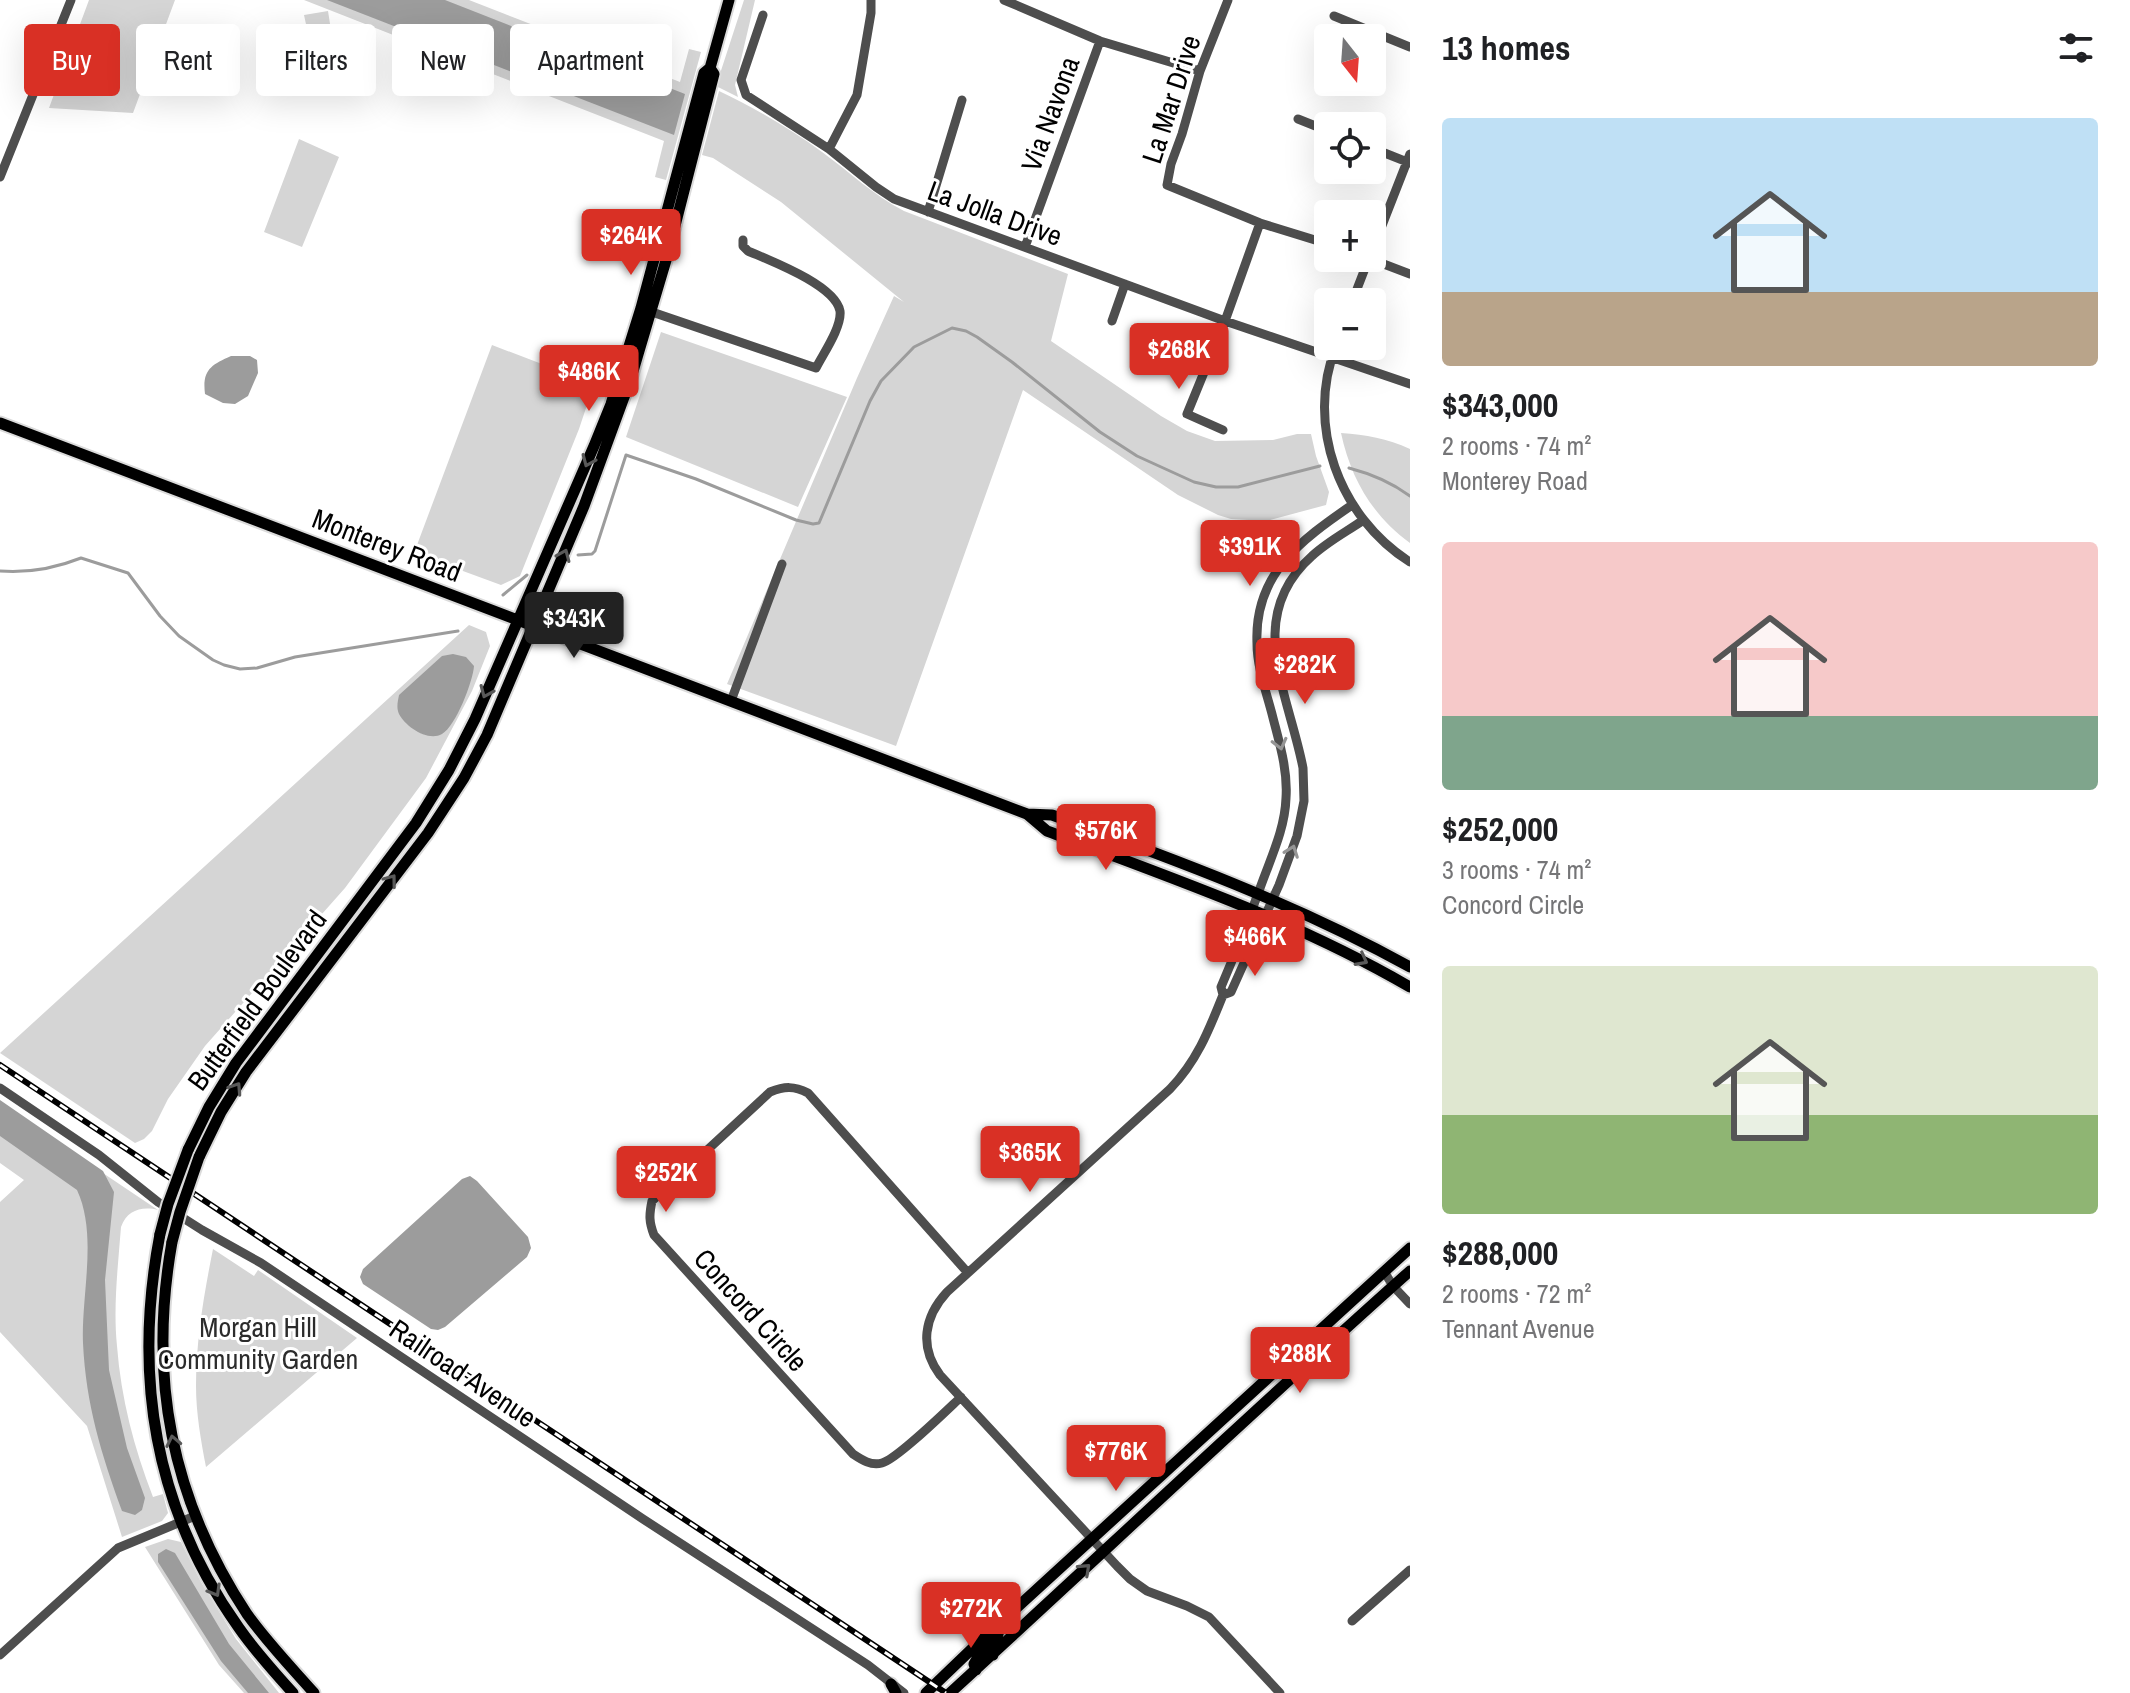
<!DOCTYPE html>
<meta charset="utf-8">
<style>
body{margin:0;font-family:"Archivo Narrow",sans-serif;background:#f2f2f2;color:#202124;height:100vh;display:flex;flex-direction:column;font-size:30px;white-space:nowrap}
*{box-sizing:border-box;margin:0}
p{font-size:26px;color:#757577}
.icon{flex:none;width:44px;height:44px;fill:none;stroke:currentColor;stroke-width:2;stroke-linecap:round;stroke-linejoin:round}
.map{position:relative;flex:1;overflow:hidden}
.details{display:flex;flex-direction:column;background:#fff;width:720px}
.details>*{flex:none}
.top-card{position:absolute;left:24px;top:24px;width:760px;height:72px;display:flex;gap:16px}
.needle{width:52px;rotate:163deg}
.tools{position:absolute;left:1314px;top:24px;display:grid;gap:16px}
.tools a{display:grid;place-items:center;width:72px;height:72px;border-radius:8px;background:#fff;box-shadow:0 8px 32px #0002;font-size:40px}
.price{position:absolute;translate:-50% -68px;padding:0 18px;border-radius:8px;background:#d93025;color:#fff;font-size:26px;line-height:52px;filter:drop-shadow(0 2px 4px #0008)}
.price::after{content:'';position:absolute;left:50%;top:48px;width:24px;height:18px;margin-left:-12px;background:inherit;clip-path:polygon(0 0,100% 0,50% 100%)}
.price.selected{background:#222;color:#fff}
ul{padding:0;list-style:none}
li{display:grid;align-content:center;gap:16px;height:424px;padding:0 32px}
li span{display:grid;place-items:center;height:248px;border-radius:8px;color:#555}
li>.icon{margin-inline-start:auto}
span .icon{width:144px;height:144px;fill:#fffc;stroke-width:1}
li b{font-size:34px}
h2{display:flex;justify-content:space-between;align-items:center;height:96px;padding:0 32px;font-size:34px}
.chip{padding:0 28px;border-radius:8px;background:#fff;box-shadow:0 8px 32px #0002;font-size:28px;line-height:72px}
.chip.selected{background:#d93025;color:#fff}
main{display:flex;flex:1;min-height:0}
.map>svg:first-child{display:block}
.green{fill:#d5d5d5}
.water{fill:#9c9c9c}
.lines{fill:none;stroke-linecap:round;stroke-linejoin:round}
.stream{stroke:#9c9c9c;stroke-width:3}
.major-casing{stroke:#dbdbdb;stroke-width:15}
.minor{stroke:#4e4e4e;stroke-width:9}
.major{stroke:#000;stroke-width:11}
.rail-casing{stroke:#000;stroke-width:6}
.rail{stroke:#fff;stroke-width:3;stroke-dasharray:9;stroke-linecap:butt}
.major-bridge-casing{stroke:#dbdbdb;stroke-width:15;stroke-linecap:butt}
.major-bridge{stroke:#000;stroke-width:11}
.oneway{stroke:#595959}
.oneway2{stroke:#959595}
.labels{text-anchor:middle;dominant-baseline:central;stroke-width:6;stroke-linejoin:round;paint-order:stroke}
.street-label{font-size:28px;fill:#000;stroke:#fff}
.park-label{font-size:28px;fill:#2c2c2c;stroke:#fff}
</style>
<main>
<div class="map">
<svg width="1410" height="1693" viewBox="0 0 1410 1693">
<rect width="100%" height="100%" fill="#fff"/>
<path class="green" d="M89 0H175L133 113 49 108Z
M304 0H469L680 82 689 49 701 52 666 180 655 177 664 141Z
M744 0H755L735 85 738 97 716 86Z
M328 11 333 43 311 47 304 15Z
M719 91C755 108 791 129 822 152 851 173 873 195 904 211L1068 274 1051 341 1161 416 1187 431 1215 441 1273 440 1297 434H1311L1316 456 1329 492 1326 505 1266 521 1231 519 1218 515 1178 495 1023 390 896 746 727 684 857 378 894 296 904 302 781 202 713 158 702 155Z
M299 139 339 157 302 247 264 232Z
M661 332 847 397 798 507 626 437Z
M492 345 594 384 579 429 520 576 501 585 414 553Z
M1341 433C1366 435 1387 438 1410 449V543C1372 515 1351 479 1341 433Z
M469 625 486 632 490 646 472 691 426 778 345 888 205 1046 168 1099 152 1131 144 1139 135 1143 0 1053Z
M0 1104 158 1210C142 1206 127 1210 121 1227 118 1266 113 1307 117 1346 121 1398 134 1448 153 1497L163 1494 168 1513 162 1521 122 1537 87 1426 0 1332V1202L24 1180 0 1163Z
M213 1249 254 1276 258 1270 357 1338 206 1467C201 1441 196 1413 196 1386 196 1340 204 1294 213 1249Z
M168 1539 181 1542 201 1582 236 1639 279 1693H244L219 1665 145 1547Z"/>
<path class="water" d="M327 0H445L685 94 674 135Z
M231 356H250L257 360 258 373 248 396 235 404 223 403 205 394C202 370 211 365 231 356Z
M453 654 466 657 474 666C473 681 456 726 442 734 428 742 406 727 399 714 396 707 398 701 399 695L442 656Z
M0 1100 103 1171 114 1192 105 1280 109 1370 127 1448 145 1498 142 1510 135 1515 122 1511C101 1453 86 1405 83 1343 81 1295 98 1235 77 1190L0 1136Z
M470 1176 477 1181 528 1237 531 1248 527 1257 445 1327 438 1330 431 1329 363 1284 360 1277 363 1269 462 1179Z
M166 1549 175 1553 229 1644 269 1693H248L221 1661 158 1562V1554Z"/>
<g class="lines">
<path class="stream" d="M1349 468C1372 474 1391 482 1410 496
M578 555 592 554 595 551 626 455 696 479 796 520 813 524 819 523 870 401 881 381 914 347 952 328 966 331 977 337 1012 362 1100 432 1137 456 1194 482 1216 487H1238L1320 466
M0 571C27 573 56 568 81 558L128 573 160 616 179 636 213 660 224 665 240 669 257 668 295 657 458 631
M503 595 527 575"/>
<defs>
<path id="major" d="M0 423 1027 814 1047 831C1171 878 1295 920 1410 987
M1027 814 1052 815C1174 859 1296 904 1410 967
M188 1150 209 1107 236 1063 416 823 449 770 475 719 594 446 611 404 641 308 704 73 710 68 712 61 729 0
M199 1157 221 1112 246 1072 428 833 464 778 487 735 584 506 631 378 667 257 714 74 710 68
M160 1234C133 1375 154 1509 239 1628 255 1651 274 1672 293 1693
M172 1242C148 1377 171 1499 247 1614 267 1642 291 1667 314 1693
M993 1655 989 1647 997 1637 999 1631 997 1626
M976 1670 974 1664 982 1650 977 1644
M891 1684 896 1693
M926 1693 977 1644 1410 1248
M950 1693C1104 1552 1255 1409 1410 1271"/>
</defs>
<use href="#major" class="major-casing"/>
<path class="minor" d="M1004 0 1100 41 1200 71
M1228 0 1200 71 1182 134 1171 164 1167 185 1260 223 1328 244
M763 15 741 80 746 95 829 149 876 187 894 199 1225 321 1410 384
M1334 16 1410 47
M1298 119 1328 131
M1372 148 1410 163
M829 149 857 95 871 13V0
M0 177 71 0
M928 212 962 100
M1025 247 1100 41
M1372 251 1410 154
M1368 258 1410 274
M1352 302 1369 258
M652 312 816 368C823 354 842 327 840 311 835 285 771 261 748 251L743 246V240
M1112 321 1125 284
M1336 346C1305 425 1339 517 1410 562
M1223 430 1187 414 1225 321 1260 223
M731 701 782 564
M1223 995 1231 992 1279 885 1297 836 1304 801 1303 768C1289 694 1243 617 1312 556 1327 542 1346 532 1362 521
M0 1088 99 1155 158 1202 202 1230 261 1263 643 1519 868 1665 904 1693
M1385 1273 1393 1286 1410 1304
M961 1397C946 1411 897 1459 882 1463 871 1466 862 1460 853 1454L654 1235C649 1222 649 1215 652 1201L770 1092C785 1086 794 1086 808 1093L968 1273
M1352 1621 1410 1570
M0 1655 118 1548 195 1516
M1280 1693 1209 1617 1187 1606 1147 1591 1130 1579 1117 1566 940 1375C919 1347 924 1317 947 1292L1170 1089C1197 1061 1209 1030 1223 995L1221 987C1236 952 1250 916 1263 880 1273 853 1285 827 1286 798 1288 769 1279 742 1272 714 1266 691 1257 667 1257 643 1254 574 1301 540 1352 505"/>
<use href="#major" class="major"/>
<defs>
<path id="rail" d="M0 1065 946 1693"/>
</defs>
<use href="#rail" class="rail-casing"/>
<use href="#rail" class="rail"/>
<defs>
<path id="major-bridge" d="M160 1234 168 1204 188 1150
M172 1242 180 1212 199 1157"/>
</defs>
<use href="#major-bridge" class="major-bridge-casing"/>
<use href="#major-bridge" class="major-bridge"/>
</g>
<defs><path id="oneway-chevron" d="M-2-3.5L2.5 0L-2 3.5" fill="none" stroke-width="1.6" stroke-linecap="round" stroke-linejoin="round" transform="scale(2)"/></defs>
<g class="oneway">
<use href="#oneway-chevron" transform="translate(588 461) rotate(113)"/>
<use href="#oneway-chevron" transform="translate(564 555) rotate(-67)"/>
<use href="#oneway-chevron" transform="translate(486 692) rotate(113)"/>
<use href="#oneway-chevron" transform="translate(391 880) rotate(-53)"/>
<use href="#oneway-chevron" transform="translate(1362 960) rotate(28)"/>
<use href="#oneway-chevron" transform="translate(236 1088) rotate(-57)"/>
<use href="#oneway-chevron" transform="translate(173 1441) rotate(-102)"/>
<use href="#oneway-chevron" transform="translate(1085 1569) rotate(-43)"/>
<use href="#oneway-chevron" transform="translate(215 1591) rotate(60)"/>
</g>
<g class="oneway2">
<use href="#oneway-chevron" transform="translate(1280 744) rotate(76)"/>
<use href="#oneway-chevron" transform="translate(1292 851) rotate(-70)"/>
</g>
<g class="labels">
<g class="street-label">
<text transform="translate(1171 99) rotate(-72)">La Mar Drive</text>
<text transform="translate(1050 114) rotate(-70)">Via Navona</text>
<text transform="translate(995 213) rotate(20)">La Jolla Drive</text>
<text transform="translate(387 545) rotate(21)">Monterey Road</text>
<text transform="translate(257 1000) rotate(-54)">Butterfield Boulevard</text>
<text transform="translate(751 1310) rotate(48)">Concord Circle</text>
<text transform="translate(463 1373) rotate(34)">Railroad Avenue</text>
</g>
<g class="park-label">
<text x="258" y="1327">Morgan Hill<tspan x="258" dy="32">Community Garden</tspan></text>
</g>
</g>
</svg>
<div class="tools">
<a><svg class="needle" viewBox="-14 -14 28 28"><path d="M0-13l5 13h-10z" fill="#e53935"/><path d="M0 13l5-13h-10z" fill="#757577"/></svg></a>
<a><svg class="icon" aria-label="locate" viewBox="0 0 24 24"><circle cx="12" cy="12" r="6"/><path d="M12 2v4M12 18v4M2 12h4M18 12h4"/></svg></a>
<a>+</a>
<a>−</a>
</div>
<b class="price" style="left:631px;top:277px">$264K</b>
<b class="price" style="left:1179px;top:391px">$268K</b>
<b class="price" style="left:589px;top:413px">$486K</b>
<b class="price" style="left:1250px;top:588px">$391K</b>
<b class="price selected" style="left:574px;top:660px">$343K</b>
<b class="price" style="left:1305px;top:706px">$282K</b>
<b class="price" style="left:1106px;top:872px">$576K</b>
<b class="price" style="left:1255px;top:978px">$466K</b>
<b class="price" style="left:1030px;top:1194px">$365K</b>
<b class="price" style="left:666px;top:1214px">$252K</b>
<b class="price" style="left:1300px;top:1395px">$288K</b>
<b class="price" style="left:1116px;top:1493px">$776K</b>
<b class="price" style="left:971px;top:1650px">$272K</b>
<div class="top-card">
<a class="chip selected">Buy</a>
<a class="chip">Rent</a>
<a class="chip">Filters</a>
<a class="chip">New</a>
<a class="chip">Apartment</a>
</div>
</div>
<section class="details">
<h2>13 homes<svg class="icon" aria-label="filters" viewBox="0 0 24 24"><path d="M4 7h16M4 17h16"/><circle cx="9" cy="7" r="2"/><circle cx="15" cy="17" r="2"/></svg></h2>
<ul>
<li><span style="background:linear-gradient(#bfe0f5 70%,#b9a48a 0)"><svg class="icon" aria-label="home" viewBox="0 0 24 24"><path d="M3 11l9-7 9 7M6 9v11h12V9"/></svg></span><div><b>$343,000</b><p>2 rooms · 74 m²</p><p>Monterey Road</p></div></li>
<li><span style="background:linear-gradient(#f6c9c9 70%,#7fa58c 0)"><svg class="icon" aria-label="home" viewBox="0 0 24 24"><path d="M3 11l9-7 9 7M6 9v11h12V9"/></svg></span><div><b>$252,000</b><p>3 rooms · 74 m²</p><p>Concord Circle</p></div></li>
<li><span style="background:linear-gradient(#dfe7d0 60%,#8fb573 0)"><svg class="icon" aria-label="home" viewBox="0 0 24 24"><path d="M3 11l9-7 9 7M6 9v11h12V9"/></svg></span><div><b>$288,000</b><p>2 rooms · 72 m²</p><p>Tennant Avenue</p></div></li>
</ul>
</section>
</main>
